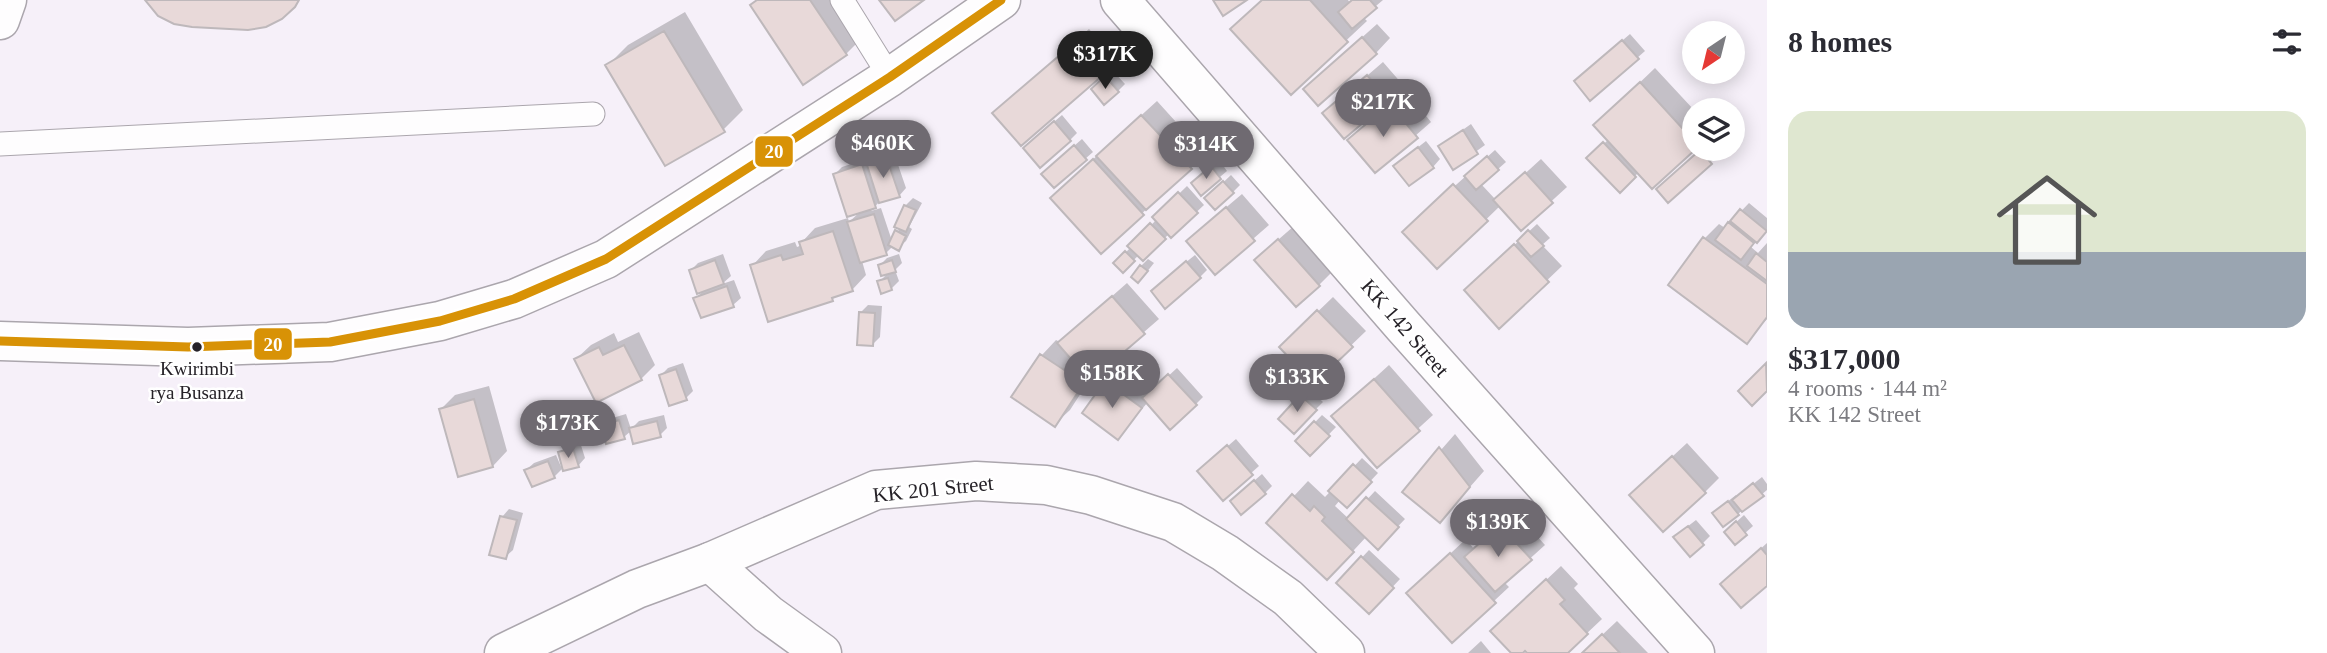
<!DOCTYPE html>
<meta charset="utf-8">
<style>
body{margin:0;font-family:Georgia,serif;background:#f7f7f7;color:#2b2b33;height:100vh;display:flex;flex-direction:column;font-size:26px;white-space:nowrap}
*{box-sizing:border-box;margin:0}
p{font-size:23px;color:#7c7c81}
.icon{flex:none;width:38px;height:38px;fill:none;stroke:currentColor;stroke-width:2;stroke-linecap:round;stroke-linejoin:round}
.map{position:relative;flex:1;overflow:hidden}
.side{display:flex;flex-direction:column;background:#fff;width:560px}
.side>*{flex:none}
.needle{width:46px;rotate:215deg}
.fabs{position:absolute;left:1682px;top:21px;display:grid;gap:14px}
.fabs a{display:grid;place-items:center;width:63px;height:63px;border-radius:50%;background:#fff;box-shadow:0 4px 18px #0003;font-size:35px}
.price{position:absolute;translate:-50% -60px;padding:0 16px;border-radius:24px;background:#6f6a71;color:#fff;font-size:23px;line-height:46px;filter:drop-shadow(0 2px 4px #0008)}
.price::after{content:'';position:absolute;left:50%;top:42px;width:21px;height:16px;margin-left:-10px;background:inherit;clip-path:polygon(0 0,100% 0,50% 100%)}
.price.selected{background:#222;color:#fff}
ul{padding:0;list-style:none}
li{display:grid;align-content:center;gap:14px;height:371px;padding:0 21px}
li span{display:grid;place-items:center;height:217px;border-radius:21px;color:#555}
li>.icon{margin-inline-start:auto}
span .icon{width:126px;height:126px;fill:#fffc;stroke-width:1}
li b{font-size:30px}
h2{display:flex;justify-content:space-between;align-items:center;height:84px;padding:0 21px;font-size:30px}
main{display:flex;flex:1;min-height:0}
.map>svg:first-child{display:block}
.shadow{fill:#0003}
.building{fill:#e8d9d9;stroke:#beb8bb;stroke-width:2}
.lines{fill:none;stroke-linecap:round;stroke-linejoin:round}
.lane-casing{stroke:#aba6ad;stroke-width:25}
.street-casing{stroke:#aba6ad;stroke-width:41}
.secondary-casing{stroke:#aba6ad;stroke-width:41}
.lane{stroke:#fefdfe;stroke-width:23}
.street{stroke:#fefdfe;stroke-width:38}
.secondary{stroke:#fefdfe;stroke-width:38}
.bus-1-casing{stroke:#fff;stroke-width:14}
.bus-1{stroke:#d89206;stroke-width:9}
.bus-dot{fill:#262228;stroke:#fff;stroke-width:2.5}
.labels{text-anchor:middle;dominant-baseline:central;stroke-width:5;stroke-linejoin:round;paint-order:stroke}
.bus-label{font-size:19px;fill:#262228;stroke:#fff}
.street-label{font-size:21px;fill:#262228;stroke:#fff}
.line-badge{stroke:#fff;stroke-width:2.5}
.badge-label{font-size:19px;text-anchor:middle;font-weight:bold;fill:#fff}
</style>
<main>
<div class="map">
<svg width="1767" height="653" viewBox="0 0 1767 653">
<rect width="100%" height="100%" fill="#f6f0f9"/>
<path class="shadow" d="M757 0H834L861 39 846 54 804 83 752 5Z
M1262 0H1348L1350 3 1353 0H1383L1363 17 1367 21 1291 92Z
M685 12 743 110 723 130 608 65 628 45Z
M1377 24 1390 38 1376 53 1320 75Z
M1089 29 1115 60 1101 74 994 113Z
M1630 34 1645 51 1637 58 1583 74Z
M1383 62 1403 85 1344 137 1324 113Z
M1655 68 1694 110V148L1639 172 1620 191 1589 158 1609 139 1610 111Z
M1113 71 1125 84 1118 91 1100 82Z
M1406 91 1431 122 1375 171 1349 140Z
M1157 101 1205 154 1102 251 1067 183Z
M1062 115 1077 133 1070 140 1032 141Z
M1471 124 1485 145 1453 168 1440 146Z
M1082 139 1093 152 1085 159 1051 166Z
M1426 141 1440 159 1433 167 1403 159Z
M1703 149H1713L1718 155 1668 201 1666 182Z
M893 150 906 188 899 196 880 201 871 211 881 208 892 241 900 228 905 206 913 198 922 203 909 227 912 229 906 241 898 248 893 246 886 253 862 261 866 275 852 290 837 294 833 299 770 319 752 266 766 251 795 242 797 247 802 245 801 243 815 228 848 218 849 222 861 211 835 174 842 167 869 158 870 161 875 155Z
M1495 150 1506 162 1481 184 1496 200 1541 159 1567 187 1521 229 1500 206 1437 267 1419 218Z
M1219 160 1227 171 1201 193 1200 176Z
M1231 175 1240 185 1233 192 1214 191Z
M1187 186 1204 205 1171 236 1169 234 1143 259 1139 255 1123 270 1116 263 1156 220 1154 218Z
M1242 194 1269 225 1215 272 1203 227Z
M1749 203 1767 218V230L1751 247 1758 253 1767 243V319L1747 341 1670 285 1705 238 1719 224 1725 228Z
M1537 224 1550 238 1542 245 1562 266 1499 326 1481 276Z
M1294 226 1333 271 1319 285 1271 246Z
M723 254 731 276 722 284 734 280 741 298 733 305 702 316 695 299 705 289 691 270 698 263Z
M899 254 902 263 895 270 899 281 891 289 879 282 889 272 880 265 887 258Z
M1195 255 1207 270 1200 277 1160 283Z
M1148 259 1154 263 1146 273 1141 266Z
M1127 283 1159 319 1090 379 1070 410 1055 424 1014 397 1042 355 1056 340 1060 342Z
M1333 297 1366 331 1314 381 1281 347Z
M868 305 882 306 880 337 873 344 861 312Z
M639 332 655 365 641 379 576 359 591 345 614 333 618 342Z
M683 363 693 391 686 398 661 375 668 368Z
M1389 365 1433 415 1377 466 1333 416Z
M1121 368 1152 391 1177 368 1203 397 1196 404 1148 402 1118 437 1106 382Z
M489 386 507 451 493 466 440 410 455 395Z
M1309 389 1323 402 1294 431 1280 419Z
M626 414 631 429 639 421 664 415 667 428 660 435 632 430 624 437 602 426 609 419Z
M1322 415 1336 427 1310 454 1297 441Z
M1455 434 1484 471 1440 521 1404 492Z
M1236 439 1259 466 1223 498 1207 464Z
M580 442 585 458 578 466 560 453 567 445Z
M1687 443 1719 478 1705 492 1646 481Z
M556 455 562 469 554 477 526 470 534 463Z
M1362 458 1378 473 1347 506 1340 500 1335 506 1349 519 1375 491 1405 519 1385 540 1367 536 1342 563 1294 496 1308 481 1325 497Z
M1262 474 1272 486 1265 493H1240Z
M1762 477 1767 484V490L1738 514 1722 506 1736 495 1737 497Z
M509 509 523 513 513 550 505 557 502 517Z
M1515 512 1545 545 1504 582 1509 587 1494 601 1423 579 1466 539 1474 549Z
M1744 515 1753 526 1735 542 1733 525Z
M1696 520 1710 536 1703 543 1683 530Z
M1767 543V584L1742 606 1737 570Z
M1369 550 1400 579 1369 612 1338 583Z
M1561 566 1578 584 1574 588 1602 619 1566 653H1529L1525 648 1520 653H1513L1507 617Z
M1617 621 1648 653H1583Z
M1481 641 1491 653H1468Z"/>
<path class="building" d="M145 0H299L295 7 282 19 266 27 248 30 192 27 174 24 158 16Z
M757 0H810L847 55 803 85 750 5Z
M879 0H924L895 21Z
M1213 0H1247L1223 16Z
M1262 0H1310L1348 42 1291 95 1230 29Z
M1352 0H1370L1377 8 1352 29 1338 12Z
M664 31 725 132 665 166 605 65Z
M1362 37 1377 54 1318 106 1303 89Z
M1622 40 1639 59 1590 101 1574 81Z
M1074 43 1102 76 1021 146 992 113Z
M1367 75 1389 101 1344 139 1322 113Z
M1105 76 1119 92 1104 105 1091 89Z
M1640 82 1694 141V149H1696L1652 189 1593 125Z
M1390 104 1418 138 1375 173 1347 140Z
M1141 115 1192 169 1146 210 1096 156Z
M1054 121 1071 141 1040 168 1023 148Z
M1463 130 1478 154 1453 170 1438 146Z
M1603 142 1636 177 1620 193 1586 158Z
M1074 145 1087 160 1054 188 1041 174Z
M1418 147 1434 168 1409 186 1393 166Z
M1700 150 1712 164 1668 203 1656 189Z
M886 156 900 197 879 203 866 162Z
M1487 156 1499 170 1476 190 1464 176Z
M1093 159 1144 215 1101 254 1050 198Z
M862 164 876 208 847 217 833 174Z
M1211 166 1221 179 1201 196 1191 183Z
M1525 172 1553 203 1521 231 1493 200Z
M1223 181 1234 193 1215 210 1204 198Z
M1453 184 1488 221 1437 269 1402 232Z
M1178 192 1198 213 1171 238 1152 217Z
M904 205 916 210 906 232 894 227Z
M1226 207 1255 241 1215 275 1186 241Z
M1740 209 1767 231 1757 243 1730 221Z
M874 214 887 255 860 263 847 222Z
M1728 222 1754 243 1741 260 1715 240Z
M1150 223 1166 239 1143 261 1127 246Z
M895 230 906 236 899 251 888 245Z
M1528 230 1544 246 1531 257 1517 241Z
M833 231 853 291 832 298 833 301 768 322 750 265 781 255 783 260 803 254 799 242Z
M1703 237 1767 284V317L1747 344 1668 285Z
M1278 239 1320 286 1296 307 1254 260Z
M1514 244 1549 282 1499 329 1464 290Z
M1125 251 1135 261 1123 273 1113 263Z
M1756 253 1767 262V281L1747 266Z
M715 260 724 284 697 294 689 270Z
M892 260 896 272 881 276 878 265Z
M1186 261 1201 278 1165 309 1151 291Z
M1140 265 1148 271 1138 283 1131 277Z
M888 278 892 290 881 294 877 281Z
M727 286 734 307 701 318 693 298Z
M1112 296 1145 334 1090 381 1057 343Z
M1317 310 1353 347 1314 384 1279 347Z
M859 312 875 313 873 346 857 345Z
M624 345 642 380 596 403 574 359 599 347 603 355Z
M1040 354 1084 383 1055 427 1011 397Z
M1766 363 1767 391 1752 406 1738 391Z
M676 369 687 400 669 406 659 375Z
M1168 374 1197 405 1170 430 1142 398Z
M1374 379 1420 431 1377 468 1331 416Z
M1105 381 1142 408 1118 440 1082 413Z
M1300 395 1317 410 1294 434 1278 419Z
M474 399 493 467 458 477 439 409Z
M619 420 625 439 606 444 600 426Z
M657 421 661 437 633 444 629 428Z
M1314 421 1330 436 1310 456 1295 441Z
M1227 445 1253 475 1223 501 1197 471Z
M1439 447 1470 487 1440 523 1402 492Z
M573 448 579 467 563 471 558 452Z
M1672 456 1706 493 1663 532 1629 495Z
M548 461 555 478 532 487 524 470Z
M1353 464 1372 482 1347 508 1328 491Z
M1254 480 1266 494 1241 515 1230 501Z
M1753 483 1764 496 1742 512 1732 500Z
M1292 494 1310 511 1314 506 1325 517 1322 521 1354 552 1327 580 1266 523Z
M1366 497 1399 527 1378 550 1346 519Z
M1728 501 1739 515 1723 527 1712 513Z
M500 516 517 520 506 559 489 555Z
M1736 521 1747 535 1735 545 1724 532Z
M1500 525 1532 560 1495 592 1464 557Z
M1688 526 1704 545 1690 557 1673 537Z
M1761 548 1767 555V586L1741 608 1720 584Z
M1450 553 1496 603 1452 643 1406 593Z
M1361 556 1394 588 1369 614 1336 583Z
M1546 579 1565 600 1560 604 1588 634 1568 653H1527L1525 651 1523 653H1511L1490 631Z
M1602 634 1620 653H1582Z"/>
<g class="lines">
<defs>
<path id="lane" d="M842 0 890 77
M0 144 593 114"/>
<path id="street" d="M0 20 7 0
M710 562 768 614 822 653"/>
<path id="secondary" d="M1120 0 1403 326 1695 653
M0 341 188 347 330 342 440 321 514 299 606 259 890 77 1001 0
M504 653 637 589 710 562 876 490 976 481 1046 485 1091 495 1173 522 1225 553 1288 598 1345 653"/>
</defs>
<use href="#lane" class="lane-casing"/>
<use href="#street" class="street-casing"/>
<use href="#secondary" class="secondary-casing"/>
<use href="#lane" class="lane"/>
<use href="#street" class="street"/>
<use href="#secondary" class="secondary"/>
<defs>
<path id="bus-1" d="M0 341 188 347 330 342 440 321 514 299 606 259 890 77 1001 0"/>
</defs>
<use href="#bus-1" class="bus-1-casing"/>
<use href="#bus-1" class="bus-1"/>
</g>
<circle class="bus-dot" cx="197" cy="347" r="6"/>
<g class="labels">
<g class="bus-label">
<text x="197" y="368">Kwirimbi<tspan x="197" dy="24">rya Busanza</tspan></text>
</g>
<g class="street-label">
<text transform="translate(1405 328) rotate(49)">KK 142 Street</text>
<text transform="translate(933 489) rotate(-6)">KK 201 Street</text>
</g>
</g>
<g class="line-badge">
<rect x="754" y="135" width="40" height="33" rx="7" fill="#d89206"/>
<rect x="253" y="327" width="40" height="34" rx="7" fill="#d89206"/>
</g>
<g class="badge-label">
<text x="774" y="158">20</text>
<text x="273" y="351">20</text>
</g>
</svg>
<div class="fabs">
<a><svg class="needle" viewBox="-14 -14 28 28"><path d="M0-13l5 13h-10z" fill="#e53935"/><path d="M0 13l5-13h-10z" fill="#7c7c81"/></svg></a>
<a><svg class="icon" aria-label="layers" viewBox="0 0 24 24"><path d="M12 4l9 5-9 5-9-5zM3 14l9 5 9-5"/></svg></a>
</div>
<b class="price selected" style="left:1105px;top:91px">$317K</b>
<b class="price" style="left:1383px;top:139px">$217K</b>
<b class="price" style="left:883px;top:180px">$460K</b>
<b class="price" style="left:1206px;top:181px">$314K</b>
<b class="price" style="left:1112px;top:410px">$158K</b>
<b class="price" style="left:1297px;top:414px">$133K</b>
<b class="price" style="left:568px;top:460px">$173K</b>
<b class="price" style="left:1498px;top:559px">$139K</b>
</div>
<section class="side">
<h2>8 homes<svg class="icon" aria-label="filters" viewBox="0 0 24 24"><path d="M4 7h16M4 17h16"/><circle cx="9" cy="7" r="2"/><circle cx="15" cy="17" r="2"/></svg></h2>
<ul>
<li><span style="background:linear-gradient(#dfe7d0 65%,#9aa5b1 0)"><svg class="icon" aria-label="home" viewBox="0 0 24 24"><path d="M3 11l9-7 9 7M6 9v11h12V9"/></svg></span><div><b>$317,000</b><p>4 rooms · 144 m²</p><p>KK 142 Street</p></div></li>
</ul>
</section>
</main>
